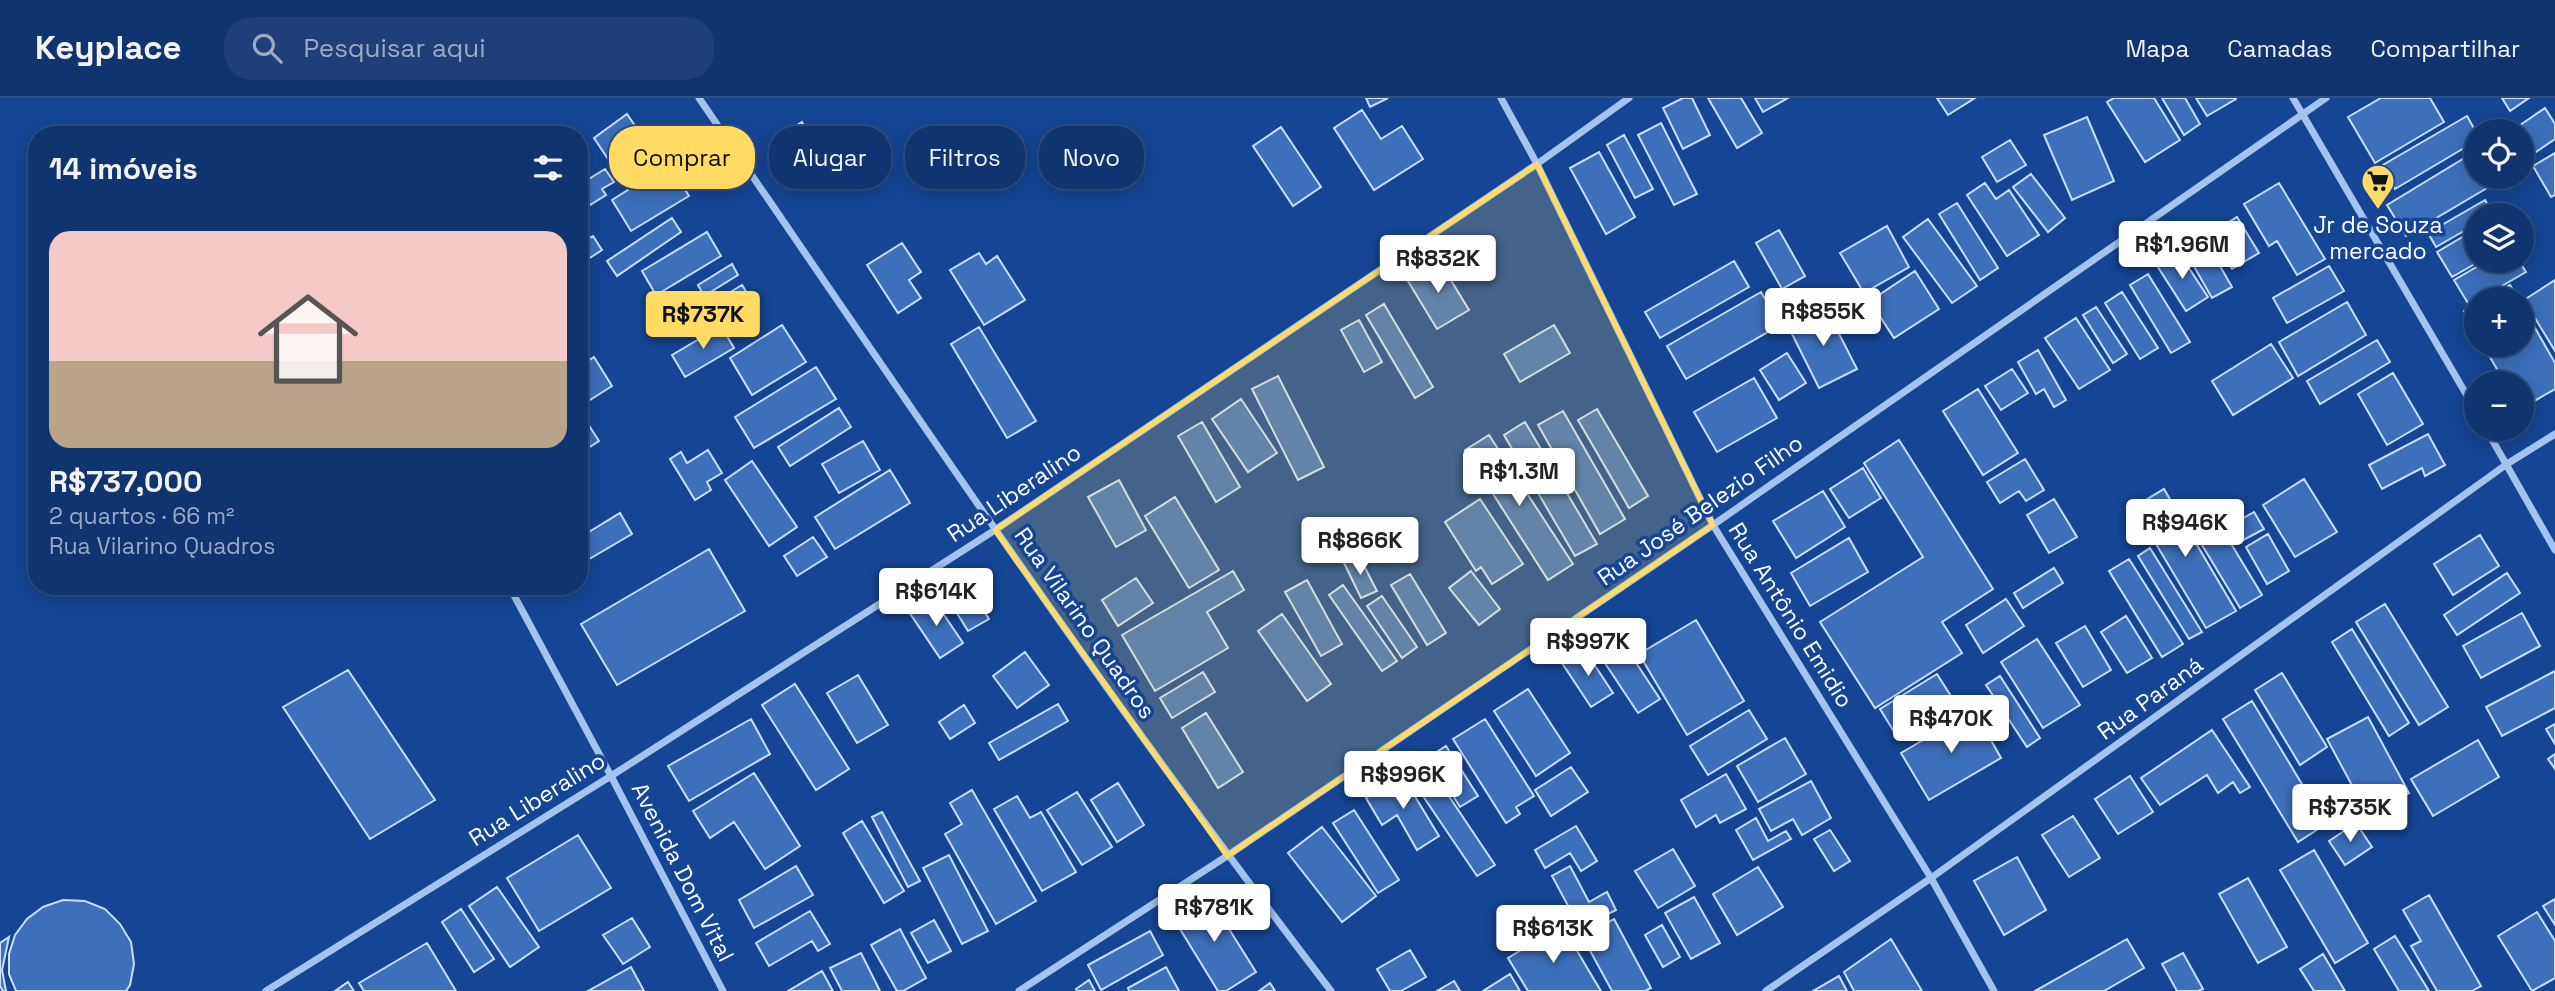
<!DOCTYPE html>
<html lang="pt">
<meta charset="utf-8">
<style>
body{margin:0;font-family:"Space Grotesk",sans-serif;background:#1e3f77;color:#f1f3f6;height:100vh;display:flex;flex-direction:column;font-size:26px;white-space:nowrap}
*{box-sizing:border-box;margin:0}
p{font-size:23px;color:#9caac3}
.icon{flex:none;width:38px;height:38px;fill:none;stroke:currentColor;stroke-width:2;stroke-linecap:round;stroke-linejoin:round}
.map{position:relative;flex:1;overflow:hidden}
.details{position:absolute;left:28px;top:28px;width:560px;height:469px;display:flex;flex-direction:column;background:#10346f;border-radius:28px;box-shadow:0 4px 18px #0003,0 0 0 2px #304f82}
.details>*{flex:none}
.banner{position:absolute;left:609px;top:28px;width:665px;height:63px;display:flex;gap:14px}
.tools{position:absolute;left:2464px;top:21px;display:grid;gap:14px}
.tools a{display:grid;place-items:center;width:70px;height:70px;border-radius:50%;background:#10346f;box-shadow:0 4px 18px #0003,0 0 0 2px #304f82;font-size:35px}
.price{position:absolute;translate:-50% -60px;padding:0 16px;border-radius:7px;background:#fff;color:#222;font-size:23px;line-height:46px;filter:drop-shadow(0 2px 4px #0008)}
.price::after{content:'';position:absolute;left:50%;top:42px;width:21px;height:16px;margin-left:-10px;background:inherit;clip-path:polygon(0 0,100% 0,50% 100%)}
.price.current{background:#ffdb64;color:#111}
ul{padding:0;list-style:none}
li{display:grid;align-content:center;gap:14px;height:371px;padding:0 21px}
li+li{border-top:2px solid #304f82}
li span{display:grid;place-items:center;height:217px;border-radius:21px;color:#555}
li>.icon{margin-inline-start:auto}
span .icon{width:126px;height:126px;fill:#fffc;stroke-width:1}
li b{font-size:30px}
h2{display:flex;justify-content:space-between;align-items:center;height:84px;padding:0 21px;font-size:30px}
.pill{padding:0 24px;border-radius:28px;background:#10346f;box-shadow:0 4px 18px #0003,0 0 0 2px #304f82;font-size:24px;line-height:63px}
.pill.current{background:#ffdb64;color:#111}
header{display:flex;align-items:center;gap:42px;box-sizing:border-box;height:98px;padding:0 35px;background:#10346f;border-bottom:2px solid #304f82}
header strong{font-size:33px}
nav{display:flex;gap:38px;margin-inline-start:auto;font-size:24px}
.search{width:490px;height:63px;background:#1e3f77;display:flex;align-items:center;gap:18px;box-sizing:border-box;padding:0 24px;border-radius:28px;color:#9caac3;font-size:26px}
.map>svg:first-child{display:block}
.building{fill:#3d6fbb;stroke:#cbdffc;stroke-width:2}
.lines{fill:none;stroke-linecap:round;stroke-linejoin:round}
.minor{stroke:#a4c3f1;stroke-width:7}
.marked{fill:#ffdb64;fill-opacity:0.2;stroke:#ffdb64;stroke-width:5;stroke-linejoin:round}
.labels{text-anchor:middle;dominant-baseline:central;stroke-width:7;stroke-linejoin:round;paint-order:stroke}
.poi-label{font-size:23px;fill:#fff;stroke:#154594}
.street-label{font-size:23px;fill:#fff;stroke:#154594}
</style>
<header>
<strong>Keyplace</strong>
<div class="search"><svg class="icon" aria-label="search" viewBox="0 0 24 24"><circle cx="10" cy="10" r="6"/><path d="M15 15l6 6"/></svg>Pesquisar aqui</div>
<nav><a>Mapa</a><a>Camadas</a><a>Compartilhar</a></nav>
</header>
<div class="map">
<svg width="2555" height="893" viewBox="0 0 2555 893">
<rect width="100%" height="100%" fill="#154594"/>
<path class="building" d="M1366 0H1388L1370 9Z
M1683 0H1692L1710 37 1683 51 1663 10Z
M1708 0H1741L1762 35 1737 50Z
M1755 0H1788L1763 14Z
M1937 0H1975L1948 17Z
M2114 0H2154L2180 42 2145 64 2107 4Z
M2162 0H2185L2200 26 2184 37Z
M2196 0H2236V1L2207 18Z
M2381 0H2430L2444 24 2375 65 2348 19Z
M2502 0H2529L2510 13Z
M2545 10 2555 26V41L2530 58 2522 45V33L2513 32Z
M1362 12 1381 41 1402 28 1423 61 1374 92 1334 30Z
M627 16 658 61 624 85 594 40Z
M2467 18 2476 34V43L2395 91 2381 68Z
M2087 19 2114 83 2072 102 2044 37Z
M802 24 830 66 800 86 772 44Z
M1661 25 1697 96 1674 107 1638 37Z
M1281 29 1321 89 1293 108 1253 48Z
M1624 37 1653 91 1635 100 1607 47Z
M2010 42 2026 67 1997 84 1982 59Z
M2476 53V79L2504 80 2406 138 2387 107Z
M1599 54 1635 119 1606 136 1570 70Z
M2555 55V97L2551 99 2533 68Z
M669 66 689 98 631 133 612 102Z
M605 71 614 84 602 91 606 97 590 107 579 87Z
M2031 76 2065 120 2048 134 2013 89Z
M1985 85 1996 101 2009 92 2039 137 2007 158 1967 97Z
M2279 85 2325 161 2297 177 2277 143 2269 148 2244 106Z
M2485 102 2493 116 2476 117V126L2436 149 2428 135Z
M1957 105 1998 170 1980 182 1939 116Z
M2237 119 2259 155 2232 171 2210 136Z
M672 120 681 134 617 178 607 163Z
M1928 121 1977 188 1952 205 1903 139Z
M1887 128 1909 169 1864 195 1840 155Z
M2476 131V163H2480L2452 179 2437 154Z
M1779 132 1805 178 1782 191 1756 145Z
M707 134 721 158 656 197 642 173Z
M593 138 602 152 579 167V146Z
M2204 140 2232 189 2212 200 2184 151Z
M902 145 921 174 909 182 921 200 898 215 867 167Z
M2177 152 2208 199 2186 213 2156 166Z
M979 155 986 166 997 158 1025 202 984 227 950 172Z
M1734 163 1749 189 1660 240 1645 214Z
M2487 163H2519L2526 174 2469 207 2454 182Z
M1440 164 1469 212 1437 231 1408 183Z
M732 166 738 177 704 198 698 187Z
M2329 168 2344 193 2287 225 2273 200Z
M1915 173 1939 211 1894 240 1870 203Z
M2148 176 2190 244 2171 255 2130 187Z
M2555 182V253L2524 202Z
M742 187 752 203 721 221 712 205Z
M2510 187 2519 201H2484Z
M1761 194 1780 227 1686 281 1667 248Z
M2122 194 2158 250 2140 261 2105 205Z
M2347 204 2366 237 2298 278 2279 244Z
M1384 206 1433 289 1415 300 1366 217Z
M2476 206V235L2464 213Z
M2522 207 2555 265V291L2522 310V285H2505L2483 247H2522Z
M2096 209 2127 256 2113 265 2083 217Z
M1826 210 1857 271 1819 290 1789 230Z
M2076 220 2110 272 2079 291 2045 240Z
M1359 222 1382 264 1364 274 1341 232Z
M782 227 806 264 752 297 730 260Z
M1554 227 1570 255 1520 284 1504 256Z
M721 228 734 250 685 279 672 257Z
M979 229 1036 323 1007 340 951 246Z
M2377 242 2390 264 2320 306 2307 283Z
M2271 246 2293 280 2233 317 2212 283Z
M2038 252 2066 302 2054 309 2044 291 2036 296 2018 264Z
M1787 255 1806 285 1779 302 1760 272Z
M594 259 612 288 579 309V269Z
M816 269 836 301 754 350 735 319Z
M2012 271 2028 295 2001 312 1985 288Z
M2393 275 2423 326 2387 347 2358 296Z
M1278 278 1324 369 1298 382 1252 291Z
M1754 280 1777 320 1717 354 1694 314Z
M1978 291 2018 355 1983 377 1943 313Z
M1241 301 1277 355 1248 374 1212 321Z
M839 310 851 329 790 368 778 349Z
M1597 311 1648 398 1629 410 1578 322Z
M579 312 599 343 579 356Z
M1563 313 1625 421 1600 436 1538 327Z
M1202 324 1240 389 1216 404 1178 338Z
M1525 324 1597 446 1575 458 1504 337Z
M2428 336 2445 367 2425 378 2422 370 2382 391 2369 367Z
M1489 337 1573 466 1548 482 1465 352Z
M1899 342 1993 491 1942 524 1962 555 1875 610 1820 524 1923 459 1864 365Z
M863 343 880 372 839 395 822 366Z
M708 352 722 375 707 384 711 392 695 402 670 361 681 354 687 365Z
M2025 361 2044 392 2026 403 2019 393 2000 405 1987 384Z
M752 363 797 429 769 448 725 382Z
M1863 370 1881 400 1849 420 1830 391Z
M890 372 910 405 835 451 815 419Z
M2304 381 2337 434 2295 459 2263 407Z
M1119 382 1146 432 1116 449 1088 399Z
M2164 391 2236 513 2206 530 2134 409Z
M1823 393 1845 429 1796 460 1773 423Z
M1175 399 1219 472 1189 490 1145 418Z
M1480 401 1523 466 1492 486 1481 469 1476 473 1445 424Z
M2054 401 2077 439 2049 455 2027 417Z
M2254 414 2264 431 2238 445 2229 428Z
M620 415 632 436 579 467V430L584 437Z
M1339 428 1350 448 1329 460 1318 440Z
M2221 429 2262 497 2240 510 2199 442Z
M2268 436 2289 473 2267 486 2246 449Z
M2480 437 2499 468 2453 497 2434 466Z
M813 439 827 459 797 478 784 458Z
M1849 440 1868 474 1810 508 1791 475Z
M2150 450 2202 534 2189 541 2138 458Z
M709 451 745 513 617 587 581 526Z
M1359 458 1377 493 1361 500 1344 465Z
M2129 461 2183 546 2162 559 2109 473Z
M2054 470 2063 485 2023 510 2014 495Z
M1233 473 1244 492 1207 514 1228 550 1155 593 1122 537Z
M1471 473 1500 511 1479 527 1449 490Z
M2507 475 2520 495 2457 537 2444 517Z
M1410 476 1446 535 1427 547 1391 487Z
M1136 480 1153 505 1118 528 1102 502Z
M964 482 989 521 968 533 944 494Z
M1307 482 1342 546 1321 558 1285 494Z
M1343 487 1397 563 1382 573 1329 497Z
M1382 498 1417 549 1402 560 1367 508Z
M932 499 963 545 940 560 909 514Z
M2006 501 2024 528 1983 555 1966 527Z
M2385 506 2448 609 2419 627 2356 524Z
M2522 515 2540 548 2481 580 2463 548Z
M1282 516 1331 586 1307 603 1258 533Z
M2126 518 2152 560 2127 575 2101 534Z
M1696 522 1744 603 1687 637 1639 556Z
M2085 528 2111 572 2083 589 2056 545Z
M2352 531 2409 625 2389 638 2332 544Z
M1617 536 1660 601 1638 615 1595 550Z
M2037 541 2080 607 2043 630 2001 564Z
M1584 551 1613 595 1591 609 1562 565Z
M1025 554 1049 587 1017 610 993 578Z
M348 572 435 702 370 741 283 609Z
M2555 573V610L2502 638 2486 609Z
M1203 574 1215 594 1172 620 1160 600Z
M2282 575 2327 649 2300 667 2255 592Z
M1937 576 1954 603 1896 637 1880 611Z
M858 577 888 627 857 645 827 595Z
M2000 578 2040 640 2027 649 1986 587Z
M795 586 849 671 816 692 762 607Z
M1528 591 1570 655 1536 678 1494 613Z
M2252 603 2326 726 2298 744 2223 621Z
M1058 606 1068 623 999 662 989 645Z
M964 607 975 625 950 641 939 624Z
M1749 612 1767 641 1708 677 1690 648Z
M1974 612 2001 660 1929 702 1901 655Z
M1206 615 1243 674 1218 690 1182 630Z
M2368 619 2409 695 2368 717 2327 641Z
M751 621 770 656 689 703 668 668Z
M1485 621 1534 698 1516 709 1520 716 1506 725 1453 641Z
M2555 626V646L2546 631Z
M2212 632 2250 689 2240 695 2233 684 2218 695 2207 677 2160 707 2141 680Z
M1785 640 1806 676 1758 704 1737 668Z
M2478 642 2499 679 2433 718 2411 681Z
M1446 648 1478 698 1460 709 1429 659Z
M2555 656V671L2548 661Z
M1422 658 1495 767 1477 778 1404 670Z
M1571 669 1588 694 1551 718 1535 692Z
M754 675 800 748 765 771 734 724 710 740 693 713Z
M1726 676 1746 711 1720 725 1716 717 1696 729 1681 702Z
M1402 677 1439 738 1417 752 1397 717 1382 727 1366 700Z
M2130 678 2153 714 2118 736 2095 701Z
M1811 683 1831 720 1802 737 1793 721 1771 733 1759 711Z
M1118 685 1144 727 1117 744 1091 702Z
M972 692 1036 803 996 826 945 736 962 726 950 705Z
M1077 694 1112 749 1082 767 1047 712Z
M1017 698 1030 720 1041 714 1076 774 1042 793 994 711Z
M1354 712 1399 782 1378 795 1333 725Z
M882 714 920 783 908 789 872 719Z
M2073 718 2100 760 2069 779 2042 737Z
M1756 720 1768 743 1786 733 1791 741 1753 762 1736 732Z
M862 723 904 793 884 805 843 735Z
M2356 725 2372 749 2345 767 2329 743Z
M1576 728 1597 763 1581 773 1570 755 1545 770 1535 752Z
M1322 729 1376 798 1342 824 1288 755Z
M1830 732 1850 763 1834 773 1814 741Z
M578 737 611 790 539 833 507 780Z
M1673 751 1695 788 1658 810 1635 773Z
M2314 752 2368 845 2335 865 2280 772Z
M949 757 988 833 962 846 923 770Z
M2017 759 2046 812 2004 837 1974 783Z
M796 768 813 797 754 830 739 802Z
M1570 768 1589 804 1607 794 1616 812 1580 830 1552 778Z
M1758 769 1783 809 1737 837 1713 796Z
M2248 780 2287 849 2258 865 2219 796Z
M497 789 539 849 510 869 469 808Z
M1207 796 1256 874 1226 893H1218L1172 818Z
M2429 797 2481 888 2472 893H2437L2411 848 2421 843 2403 812Z
M1694 799 1720 845 1691 861 1665 815Z
M2555 801V827L2543 808Z
M63 802 85 803 105 811 120 826 131 844 134 866 130 887 126 893H16L9 876V856L15 837 27 821 43 809Z
M461 811 494 861 474 874 442 824Z
M810 813 830 846 818 853 812 843 769 868 756 845Z
M2537 814 2555 843V880L2532 893 2498 838Z
M632 820 650 849 623 866 603 837Z
M1614 821 1651 890 1645 893H1612L1582 838Z
M934 822 951 853 928 865 911 835Z
M1562 827 1586 868 1601 893H1528L1508 860Z
M1662 827 1680 859 1663 869 1645 837Z
M900 831 926 880 903 893H897L871 847Z
M1150 833 1163 857 1101 892 1088 867Z
M2395 838 2429 893H2399L2374 851Z
M9 839 2 872 6 893H3L0 888V845Z
M1891 841 1922 893H1854L1844 874Z
M2127 841 2144 870 2104 893H2035Z
M427 845 456 893H364L359 885Z
M1410 852 1426 879 1401 893H1390L1377 871Z
M861 855 880 893H842L830 870Z
M2183 855 2203 891 2198 893H2177L2162 866Z
M2323 856 2345 893H2314L2300 871Z
M631 869 644 893H588Z
M1166 869 1179 893H1129L1128 890Z
M822 873 833 893H788Z
M1510 876 1520 893H1483Z
M1839 878 1847 893H1813Z
M1089 882 1095 893H1077L1076 891Z
M1454 883 1460 893H1437Z
M348 884 354 893H335Z
M1270 885 1275 893H1259Z"/>
<g class="lines">
<path class="minor" d="M699 0C905 301 1109 604 1331 893
M1501 0 1537 66 1713 427 1931 780 1994 893
M2293 0 2476 313
M2486 331 2555 452
M509 488 611 678 723 893
M266 893 611 678 995 432 1537 66 1629 0
M1019 893 1227 758 1713 427 2326 0
M1766 893 1931 780 2507 366 2555 336"/>
</g>
<path class="marked" d="M1537 66 1713 427 1227 758 995 432Z"/>
<defs>
<symbol id="supermarket-pin" viewBox="-11 -11 22 30"><path d="M0 17L-7.5 6A9.5 9.5 0 1 1 7.5 6Z" fill="#ffdb64" stroke="#154594"/><path d="M-6-5.5h2.5l.6 2H6L4.5 2H-2.5L-4.4-4H-6ZM-1.5 3.2a1.3 1.3 0 1 0 .1 0ZM3 3.2a1.3 1.3 0 1 0 .1 0Z" fill="#111"/></symbol>
</defs>
<g fill-rule="evenodd">
<use href="#supermarket-pin" x="2359" y="64" width="38" height="52"/>
</g>
<g class="labels">
<g class="poi-label">
<text x="2378" y="127">Jr de Souza<tspan x="2378" dy="26">mercado</tspan></text>
</g>
<g class="street-label">
<text transform="translate(1014 395) rotate(-34)">Rua Liberalino</text>
<text transform="translate(1700 412) rotate(-35)">Rua José Belezio Filho</text>
<text transform="translate(1791 517) rotate(58)">Rua Antônio Emidio</text>
<text transform="translate(1085 525) rotate(55)">Rua Vilarino Quadros</text>
<text transform="translate(2150 600) rotate(-36)">Rua Paraná</text>
<text transform="translate(537 701) rotate(-32)">Rua Liberalino</text>
<text transform="translate(683 774) rotate(63)">Avenida Dom Vital</text>
</g>
</g>
</svg>
<div class="tools">
<a><svg class="icon" aria-label="locate" viewBox="0 0 24 24"><circle cx="12" cy="12" r="6"/><path d="M12 2v4M12 18v4M2 12h4M18 12h4"/></svg></a>
<a><svg class="icon" aria-label="layers" viewBox="0 0 24 24"><path d="M12 4l9 5-9 5-9-5zM3 14l9 5 9-5"/></svg></a>
<a>+</a>
<a>−</a>
</div>
<b class="price" style="left:2182px;top:183px">R$1.96M</b>
<b class="price" style="left:1438px;top:197px">R$832K</b>
<b class="price" style="left:1823px;top:250px">R$855K</b>
<b class="price current" style="left:703px;top:253px">R$737K</b>
<b class="price" style="left:1519px;top:410px">R$1.3M</b>
<b class="price" style="left:2185px;top:461px">R$946K</b>
<b class="price" style="left:1360px;top:479px">R$866K</b>
<b class="price" style="left:936px;top:530px">R$614K</b>
<b class="price" style="left:1588px;top:580px">R$997K</b>
<b class="price" style="left:1951px;top:657px">R$470K</b>
<b class="price" style="left:1403px;top:713px">R$996K</b>
<b class="price" style="left:2350px;top:746px">R$735K</b>
<b class="price" style="left:1214px;top:846px">R$781K</b>
<b class="price" style="left:1553px;top:867px">R$613K</b>
<div class="banner">
<a class="pill current">Comprar</a>
<a class="pill">Alugar</a>
<a class="pill">Filtros</a>
<a class="pill">Novo</a>
</div>
<section class="details">
<h2>14 imóveis<svg class="icon" aria-label="filters" viewBox="0 0 24 24"><path d="M4 7h16M4 17h16"/><circle cx="9" cy="7" r="2"/><circle cx="15" cy="17" r="2"/></svg></h2>
<ul>
<li><span style="background:linear-gradient(#f6c9c9 60%,#b9a48a 0)"><svg class="icon" aria-label="home" viewBox="0 0 24 24"><path d="M3 11l9-7 9 7M6 9v11h12V9"/></svg></span><div><b>R$737,000</b><p>2 quartos · 66 m²</p><p>Rua Vilarino Quadros</p></div></li>
</ul>
</section>
</div>
